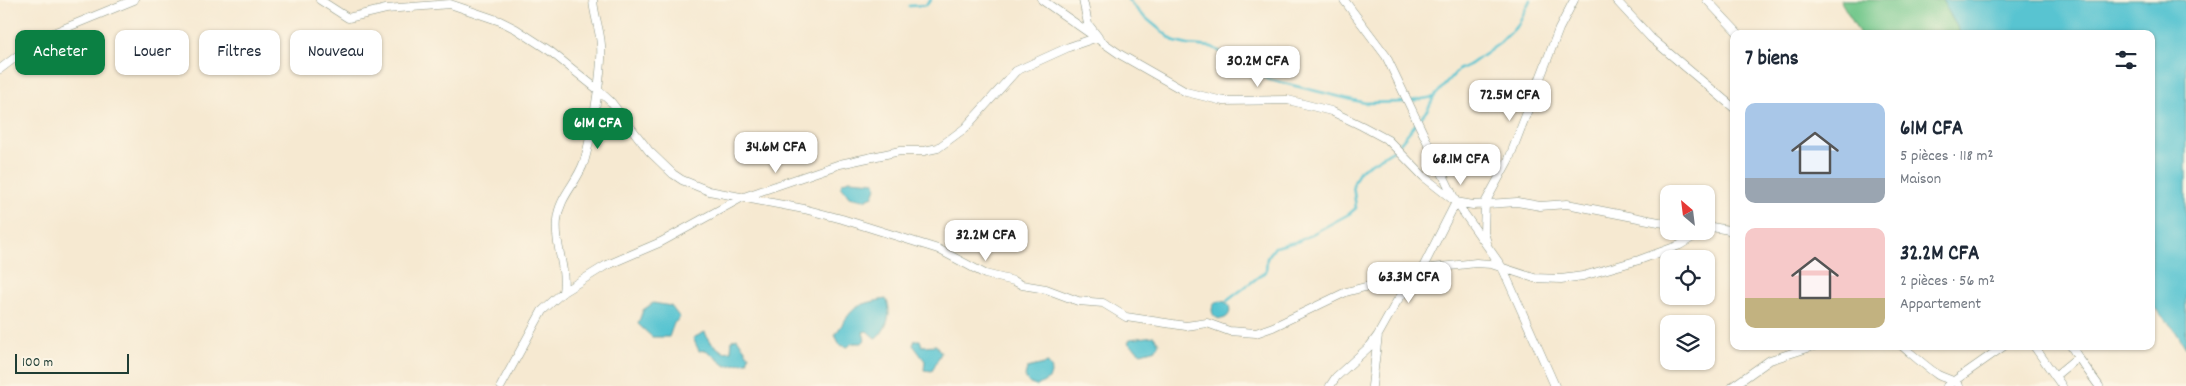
<!DOCTYPE html>
<html lang="fr">
<meta charset="utf-8">
<style>
body{margin:0;font-family:Dekko,sans-serif;background:#f2f2f3;color:#1f2937;height:100vh;display:flex;flex-direction:column;font-size:19px;white-space:nowrap}
*{box-sizing:border-box;margin:0}
p{font-size:16px;color:#747a83}
.icon{flex:none;width:28px;height:28px;fill:none;stroke:currentColor;stroke-width:2;stroke-linecap:round;stroke-linejoin:round}
.map{position:relative;flex:1;overflow:hidden}
.details{position:absolute;left:1730px;top:30px;width:425px;height:320px;display:flex;flex-direction:column;background:#fff;border-radius:10px;box-shadow:0 1px 4px #0004}
.details>*{flex:none}
.hud{position:absolute;left:15px;top:30px;width:475px;height:45px;display:flex;gap:10px}
.needle{width:32px;rotate:332deg}
.tools{position:absolute;left:1660px;top:185px;display:grid;gap:10px}
.tools a{display:grid;place-items:center;width:55px;height:55px;border-radius:10px;background:#fff;box-shadow:0 1px 4px #0004;font-size:25px}
.scale{position:absolute;left:15px;bottom:12px;width:114px;box-sizing:border-box;padding-left:5px;border:2px solid #1f3d34;border-top:0;font-size:14px;line-height:18px;white-space:nowrap;color:#1f3d34;-webkit-text-stroke:4px #fcf5e5;paint-order:stroke}
.price{position:absolute;translate:-50% -42px;padding:0 11px;border-radius:10px;background:#fff;color:#222;font-size:16px;line-height:32px;filter:drop-shadow(0 1px 2px #0008)}
.price::after{content:'';position:absolute;left:50%;top:30px;width:15px;height:11px;margin-left:-8px;background:inherit;clip-path:polygon(0 0,100% 0,50% 100%)}
.price.current{background:#0b8043;color:#fff}
ul{padding:0;list-style:none}
li{display:flex;align-items:center;gap:15px;height:125px;padding:0 15px}
li span{display:grid;place-items:center;flex:none;width:140px;height:100px;border-radius:10px;color:#555}
li>.icon{margin-inline-start:auto}
span .icon{width:60px;height:60px;fill:#fffc;stroke-width:1}
li b{font-size:21px}
h2{display:flex;justify-content:space-between;align-items:center;height:60px;padding:0 15px;font-size:21px}
.tag{padding:0 18px;border-radius:10px;background:#fff;box-shadow:0 1px 4px #0004;font-size:18px;line-height:45px}
.tag.current{background:#0b8043;color:#fff}
.map>svg:first-child{display:block}
.green{fill:#73c88c;stroke:#498260}
.water{fill:#58c4d1;stroke:#3c8082}
.lines{fill:none;stroke-linecap:round;stroke-linejoin:round}
.stream{stroke:#58c4d1;stroke-width:2.5}
.street-casing{stroke:#8a9382;stroke-width:9}
.street{stroke:#fff;stroke-width:8}
</style>
<div class="map">
<svg width="2186" height="386" viewBox="0 0 2186 386">
<rect width="100%" height="100%" fill="#fcf5e5"/>
<filter id="ink" filterUnits="userSpaceOnUse"><feTurbulence type="fractalNoise" baseFrequency=".02" numOctaves="2"/><feDisplacementMap in="SourceGraphic" scale="10" xChannelSelector="R" yChannelSelector="G"/><feConvolveMatrix kernelMatrix="1 2 1 2 8 2 1 2 1" color-interpolation-filters="sRGB"/></filter>
<filter id="wash" filterUnits="userSpaceOnUse"><feTurbulence type="fractalNoise" baseFrequency=".0096" numOctaves="4" result="noise"/><feDisplacementMap in="SourceGraphic" scale="20" xChannelSelector="R" yChannelSelector="G"/><feGaussianBlur stdDeviation="1.12" result="paint"/><feColorMatrix in="noise" values="0 0 0 0 0 0 0 0 0 0 0 0 0 0 0 0 0 1.4 0 .05"/><feComposite in="paint" operator="in"/></filter>
<g filter="url(#wash)">
<rect width="100%" height="100%" fill="#f6e9d1"/>
<path class="green" d="M1840 0H1942L1961 34H1860Z"/>
<path class="water" d="M1942 0H2186V348L2174 329 2151 304V34H1961Z
M850 180 875 182 876 188 873 196 864 200 849 197 841 186 843 182Z
M886 299C893 312 887 329 876 339L867 331 863 332 865 340 862 343H852L848 347 840 345 835 335C854 307 852 305 886 299Z
M1212 310a9 9 0 1 1 18 0a9 9 0 1 1-18 0Z
M653 303 671 306 680 318 674 323 669 337H652L638 324 643 310Z
M705 332 709 341 723 352 731 351 732 340 737 338 749 356 747 362 726 366 706 350 699 351 693 338Z
M1154 336 1159 343 1156 349 1141 353 1128 343 1130 339Z
M915 340H920L922 346 936 345 941 353 932 371 924 370 925 361 913 345Z
M1048 363 1052 370 1049 379 1037 386 1030 384 1025 377 1027 368Z"/>
<g class="lines">
<path class="stream" d="M1128 0 1141 14 1175 42 1188 45 1212 47 1267 79 1365 103 1405 102
M909 6 926 5 931 0
M1411 101 1434 97 1458 70 1471 64 1500 43 1518 25 1530 0
M1227 301 1266 271 1267 258 1275 247 1299 241 1349 214 1356 208 1353 185 1360 170 1395 149 1428 109 1434 97"/>
</g>
</g>
<g filter="url(#ink)">
<g class="lines">
<defs>
<path id="street" d="M320 0 348 18 386 9 450 4 500 21 516 29 550 51 597 89 611 102 649 151 673 174 682 180 709 191 804 209 842 219 938 249 985 274 1014 281 1022 285 1046 289 1078 301 1103 303 1126 317 1186 326 1207 323 1229 331 1256 333 1273 327 1346 292 1365 287 1392 285 1432 268 1476 263 1491 264 1534 278 1561 279 1583 276 1639 260 1680 245 1703 231
M1042 0 1121 55 1186 92 1223 101 1288 100 1331 111 1362 126 1388 140 1424 177 1456 202 1473 205 1517 202 1540 206 1567 204 1669 224
M1344 0 1386 56 1456 202 1502 267 1555 386
M1616 0 1651 38 1734 108
M1707 0 1739 34
M0 69 41 38 134 0
M1706 226 1729 230 1734 234
M1487 243 1484 232 1485 203 1509 159 1559 29 1574 0
M563 292C567 267 554 245 557 220 559 197 577 183 584 162 591 139 603 69 601 45 600 30 594 15 593 0
M1902 346C1914 356 1925 366 1938 375 1945 379 1954 379 1959 386
M2034 346 2062 386
M2071 346 2078 357
M2055 376 2078 357 2099 386
M501 386 542 311 563 292 605 266 661 242 741 198 840 164 900 151H924L938 148 965 128 1016 71 1069 47 1098 37 1088 24 1083 0
M1330 386 1336 377 1370 346 1378 335 1397 301 1421 271 1456 202
M1372 386 1378 335
M1733 386 1770 360 1814 346
M1947 386 2004 346"/>
</defs>
<use href="#street" class="street-casing"/>
<use href="#street" class="street"/>
</g>
</g>
</svg>
<div class="tools">
<a><svg class="needle" viewBox="-14 -14 28 28"><path d="M0-13l5 13h-10z" fill="#e53935"/><path d="M0 13l5-13h-10z" fill="#747a83"/></svg></a>
<a><svg class="icon" aria-label="locate" viewBox="0 0 24 24"><circle cx="12" cy="12" r="6"/><path d="M12 2v4M12 18v4M2 12h4M18 12h4"/></svg></a>
<a><svg class="icon" aria-label="layers" viewBox="0 0 24 24"><path d="M12 4l9 5-9 5-9-5zM3 14l9 5 9-5"/></svg></a>
</div>
<div class="scale">100 m</div>
<b class="price" style="left:1258px;top:88px">30.2M CFA</b>
<b class="price" style="left:1510px;top:122px">72.5M CFA</b>
<b class="price current" style="left:598px;top:150px">61M CFA</b>
<b class="price" style="left:776px;top:174px">34.6M CFA</b>
<b class="price" style="left:1461px;top:186px">68.1M CFA</b>
<b class="price" style="left:986px;top:262px">32.2M CFA</b>
<b class="price" style="left:1409px;top:304px">63.3M CFA</b>
<div class="hud">
<a class="tag current">Acheter</a>
<a class="tag">Louer</a>
<a class="tag">Filtres</a>
<a class="tag">Nouveau</a>
</div>
<section class="details">
<h2>7 biens<svg class="icon" aria-label="filters" viewBox="0 0 24 24"><path d="M4 7h16M4 17h16"/><circle cx="9" cy="7" r="2"/><circle cx="15" cy="17" r="2"/></svg></h2>
<ul>
<li><span style="background:linear-gradient(#a9c7e8 75%,#9aa5b1 0)"><svg class="icon" aria-label="home" viewBox="0 0 24 24"><path d="M3 11l9-7 9 7M6 9v11h12V9"/></svg></span><div><b>61M CFA</b><p>5 pièces · 118 m²</p><p>Maison</p></div></li>
<li><span style="background:linear-gradient(#f6c9c9 70%,#c2b280 0)"><svg class="icon" aria-label="home" viewBox="0 0 24 24"><path d="M3 11l9-7 9 7M6 9v11h12V9"/></svg></span><div><b>32.2M CFA</b><p>2 pièces · 56 m²</p><p>Appartement</p></div></li>
</ul>
</section>
</div>
